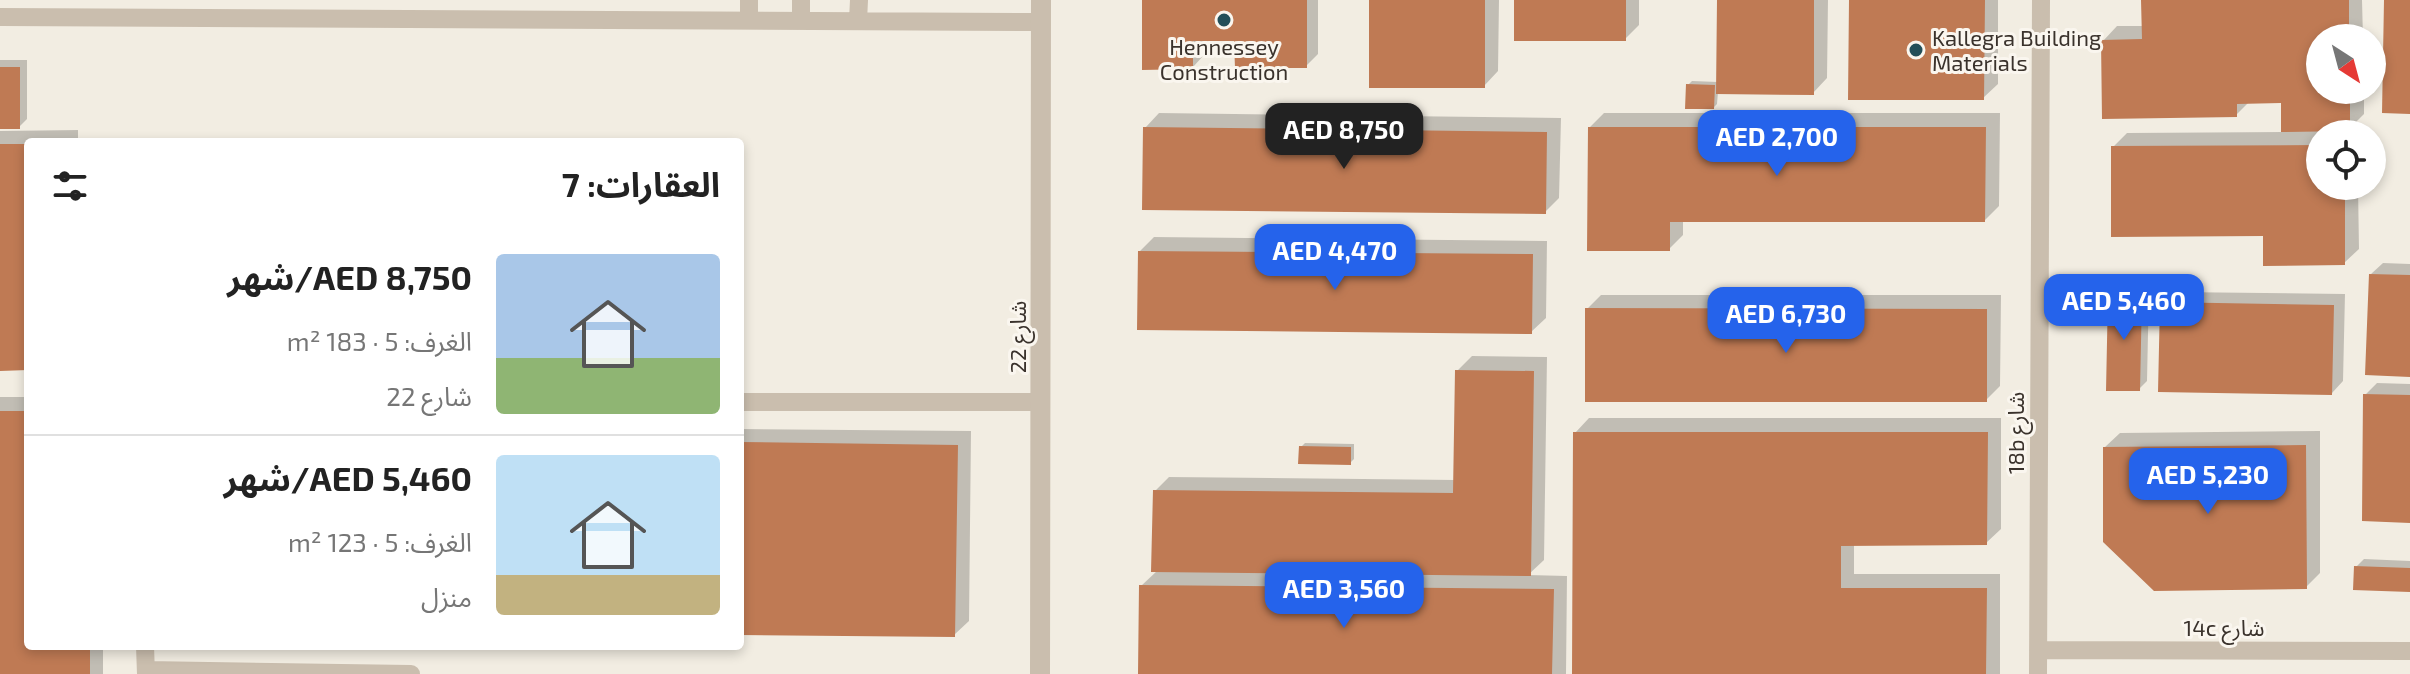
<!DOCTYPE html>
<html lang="ar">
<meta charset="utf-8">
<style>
body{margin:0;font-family:"Exo 2","Noto Sans Arabic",sans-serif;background:#f2f2f2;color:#222;direction:rtl;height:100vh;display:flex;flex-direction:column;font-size:30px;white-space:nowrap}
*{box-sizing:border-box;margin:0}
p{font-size:26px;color:#767676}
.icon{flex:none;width:44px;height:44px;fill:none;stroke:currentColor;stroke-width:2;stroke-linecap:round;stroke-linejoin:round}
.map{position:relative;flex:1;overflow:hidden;direction:ltr}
.side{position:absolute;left:24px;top:138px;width:720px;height:512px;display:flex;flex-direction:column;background:#fff;border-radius:8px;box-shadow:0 4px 12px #0003;direction:rtl}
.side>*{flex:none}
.needle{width:52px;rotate:144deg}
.buttons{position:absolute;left:2306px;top:24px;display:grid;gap:16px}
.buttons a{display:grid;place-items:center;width:80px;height:80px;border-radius:50%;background:#fff;box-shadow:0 4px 12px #0003;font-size:40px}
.price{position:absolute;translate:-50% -68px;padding:0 18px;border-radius:16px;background:#2563eb;color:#fff;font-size:26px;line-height:52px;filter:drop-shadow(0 2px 4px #0008)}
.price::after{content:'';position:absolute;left:50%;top:48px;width:24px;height:18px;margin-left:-12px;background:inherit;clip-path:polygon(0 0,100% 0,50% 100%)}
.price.active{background:#222;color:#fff}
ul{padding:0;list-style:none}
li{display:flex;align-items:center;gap:24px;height:200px;padding:0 24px}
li+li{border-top:2px solid #e0e0e0}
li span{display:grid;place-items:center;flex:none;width:224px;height:160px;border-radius:8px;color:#555}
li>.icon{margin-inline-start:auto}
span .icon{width:96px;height:96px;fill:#fffc;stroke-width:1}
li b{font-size:34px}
h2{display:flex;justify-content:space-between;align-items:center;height:96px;padding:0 24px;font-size:34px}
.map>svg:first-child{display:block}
.shadow{fill:#0003}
.building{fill:#bf7a54}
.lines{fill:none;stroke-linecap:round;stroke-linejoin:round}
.lane{stroke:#cabeae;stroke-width:18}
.street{stroke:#cabeae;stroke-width:20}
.poi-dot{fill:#234f59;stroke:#faf6ef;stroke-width:3}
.labels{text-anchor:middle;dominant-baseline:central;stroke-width:6;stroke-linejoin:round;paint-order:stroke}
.poi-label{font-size:22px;fill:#3a322c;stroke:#faf6ef;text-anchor:start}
.street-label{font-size:22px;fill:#3a322c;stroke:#faf6ef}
</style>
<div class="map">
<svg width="2410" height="674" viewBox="0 0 2410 674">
<rect width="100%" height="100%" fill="#f2ede2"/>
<path class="shadow" d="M1144 0H1318V54L1306 66 1236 39H1204V55L1193 67Z
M1371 0H1499L1498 71 1484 86Z
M1516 0H1639V25L1625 39Z
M1719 0H1828L1827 78 1813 93 1718 92 1717 104 1714 107 1688 85 1692 81 1718 82Z
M1851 0H1998V84L1983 98Z
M2143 0H2362L2363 38H2320V90H2364V114L2347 131H2358V134H2320V186H2358L2359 249 2344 263 2265 234 2113 147 2127 133 2283 132V101L2249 102 2236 115 2103 41 2117 26H2144Z
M0 60H27V119L19 127H0Z
M1159 113 1561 118 1559 198 1545 212 1145 128Z
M1604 113H2000L1999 206 1985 220H1683V235L1669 249 1590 127Z
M78 130V142H28V368L0 369V131Z
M1154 237 1547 241 1546 318 1531 332 1140 251Z
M2383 263 2410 264V375L2371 274Z
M2118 286 2149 287 2147 381 2139 389 2110 294Z
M2174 292 2345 294 2343 381 2332 393 2162 303Z
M1601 295H2001L2000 386 1986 400 1587 309Z
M1472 356 1547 357 1544 560 1528 575 1567 576 1566 674H1140L1141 586 1158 570 1155 491 1169 477 1456 480 1457 371Z
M2377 383 2410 384V521L2365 395Z
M0 397H28V646H103V674H0Z
M1589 418H2001V529L1986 543 1854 544V574H2000V674H1574L1575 433Z
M740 429 971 431 969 621 954 635 740 633Z
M2320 431V573L2306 587 2105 447 2120 433Z
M1305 443 1354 444V459L1350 463 1301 447Z
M2364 559 2410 561V590L2356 567Z"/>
<path class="building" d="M1142 0H1307V68H1235L1234 41H1193V69L1142 70Z
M1369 0H1485V88H1369Z
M1514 0H1626V41H1514Z
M1717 0H1814V95L1716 94Z
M1849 0H1985L1984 100H1848Z
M2141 0H2349V38H2320V90H2350V131L2281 132V103L2237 104V117L2102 119 2101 40 2142 39Z
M2384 0H2410V114L2382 113Z
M0 67H20V129H0Z
M1686 84 1715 85 1714 109H1685Z
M1143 127 1547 132 1546 214 1142 210Z
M1588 127H1986L1985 222H1670V251H1587Z
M0 144H28V370L0 371Z
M2320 145V186H2345V265L2263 266V236L2111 237V146Z
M1138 251 1533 254 1532 334 1137 330Z
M2369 274 2410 275V377L2365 375Z
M2108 293 2142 294 2140 391H2106Z
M2160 302 2334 305 2332 395 2158 392Z
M1585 308 1987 309V402H1585Z
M1455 370 1534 371 1531 576 1151 572 1153 490 1453 493Z
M2363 394 2410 395V523L2362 521Z
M0 411H28V646H90V674H0Z
M1573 432H1988L1987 545 1841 546V588H1987L1986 674H1572Z
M740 442 958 445 955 637 740 635Z
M2306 445 2307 589 2154 591 2103 542V447Z
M1299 446 1351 447V465L1298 464Z
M2354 566 2410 568V592L2353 590Z
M1139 585 1554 589 1552 674H1138Z"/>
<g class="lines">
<path class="lane" d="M0 17 1041 22
M749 20V0
M801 21V0
M858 21 859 0
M740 402H1041
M145 646 146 674
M2038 650 2410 651
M146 670 411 674
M2038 674 2041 0"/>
<path class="street" d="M1040 674 1041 0"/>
</g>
<g class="poi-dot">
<circle cx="1224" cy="20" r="8"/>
<circle cx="1916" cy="50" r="8"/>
</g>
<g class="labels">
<g class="poi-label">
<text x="1932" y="37">Kallegra Building<tspan x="1932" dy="25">Materials</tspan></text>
<text x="1224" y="46" text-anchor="middle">Hennessey<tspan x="1224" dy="25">Construction</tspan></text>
</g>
<g class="street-label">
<text transform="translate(1017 337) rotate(-90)">شارع 22</text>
<text transform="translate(2015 433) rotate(-90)">18b شارع</text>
<text x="2224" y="627">14c شارع</text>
</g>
</g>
</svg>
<div class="buttons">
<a><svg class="needle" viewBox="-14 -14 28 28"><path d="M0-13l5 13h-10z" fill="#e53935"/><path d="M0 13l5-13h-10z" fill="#767676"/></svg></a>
<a><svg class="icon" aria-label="locate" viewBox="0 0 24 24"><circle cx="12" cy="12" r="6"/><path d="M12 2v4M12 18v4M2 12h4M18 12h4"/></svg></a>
</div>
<b class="price active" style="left:1344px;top:171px">AED 8,750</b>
<b class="price" style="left:1777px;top:178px">AED 2,700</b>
<b class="price" style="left:1335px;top:292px">AED 4,470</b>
<b class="price" style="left:2124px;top:342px">AED 5,460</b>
<b class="price" style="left:1786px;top:355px">AED 6,730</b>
<b class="price" style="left:2208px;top:516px">AED 5,230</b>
<b class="price" style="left:1344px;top:630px">AED 3,560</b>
<section class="side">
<h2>العقارات: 7<svg class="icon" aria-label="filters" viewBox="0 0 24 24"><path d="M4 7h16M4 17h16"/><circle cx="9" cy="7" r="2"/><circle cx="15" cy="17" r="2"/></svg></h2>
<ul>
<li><span style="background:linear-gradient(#a9c7e8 65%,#8fb573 0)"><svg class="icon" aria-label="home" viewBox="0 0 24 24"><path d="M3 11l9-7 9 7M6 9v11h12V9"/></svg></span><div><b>AED 8,750/شهر</b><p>الغرف: 5 · 183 m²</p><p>شارع 22</p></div></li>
<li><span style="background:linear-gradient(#bfe0f5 75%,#c2b280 0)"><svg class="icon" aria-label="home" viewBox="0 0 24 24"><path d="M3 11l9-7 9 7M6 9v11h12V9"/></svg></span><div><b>AED 5,460/شهر</b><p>الغرف: 5 · 123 m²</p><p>منزل</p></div></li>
</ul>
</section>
</div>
